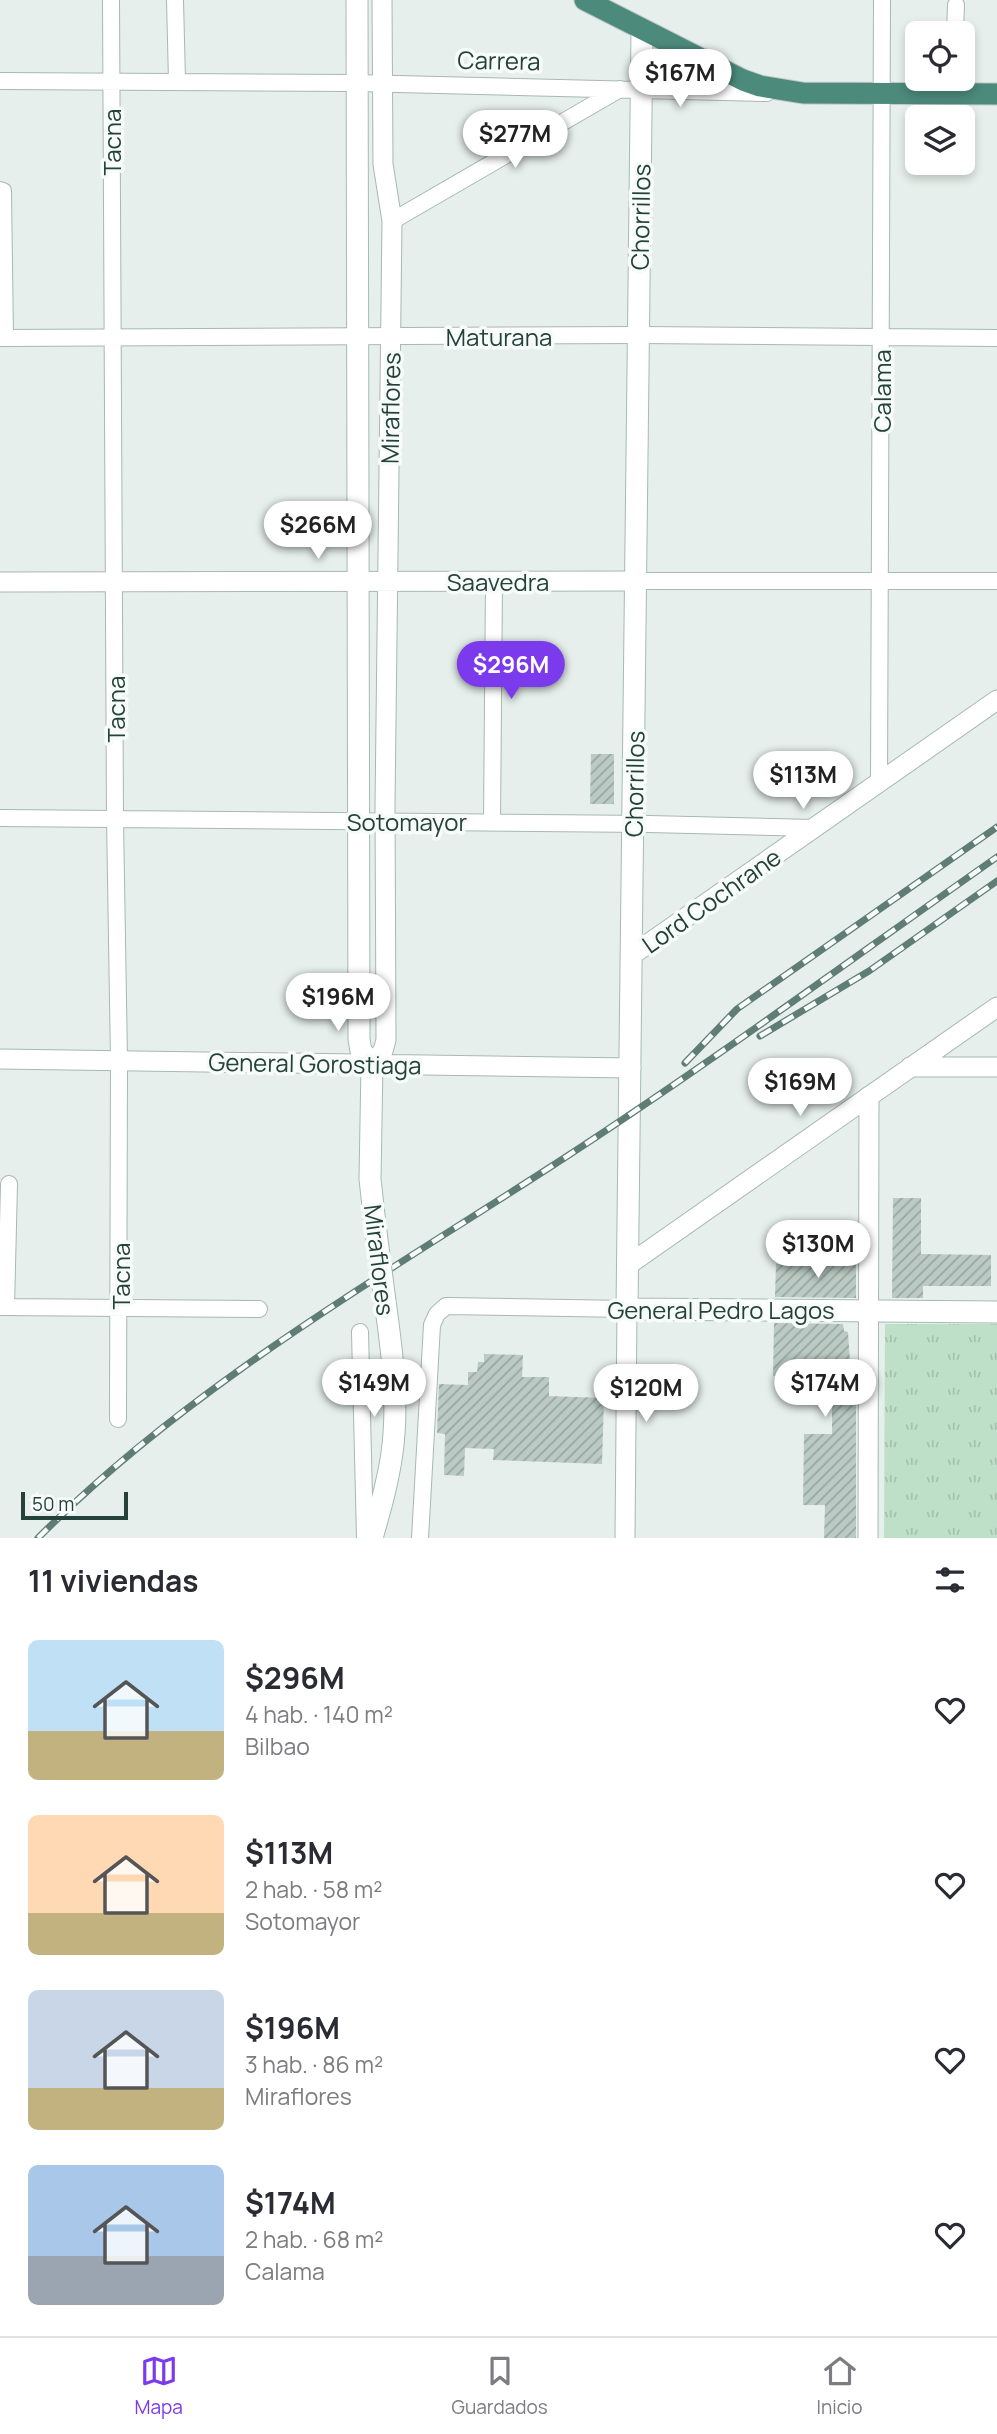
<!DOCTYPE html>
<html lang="es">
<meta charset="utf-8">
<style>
body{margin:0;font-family:Manrope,sans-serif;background:#f2f2f3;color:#2b2b33;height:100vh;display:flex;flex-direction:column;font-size:26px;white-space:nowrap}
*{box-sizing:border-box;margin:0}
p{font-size:23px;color:#7c7c81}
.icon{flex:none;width:38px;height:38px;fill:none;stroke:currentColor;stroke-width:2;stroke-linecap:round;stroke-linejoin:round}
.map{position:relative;height:1538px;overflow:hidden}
.side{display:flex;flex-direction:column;background:#fff;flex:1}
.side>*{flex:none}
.buttons{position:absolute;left:905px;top:21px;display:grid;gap:14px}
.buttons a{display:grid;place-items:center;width:70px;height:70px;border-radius:10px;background:#fff;box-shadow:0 4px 10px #0003;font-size:35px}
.scale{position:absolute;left:21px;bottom:18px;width:107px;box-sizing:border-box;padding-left:7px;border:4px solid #24423a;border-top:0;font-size:19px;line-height:24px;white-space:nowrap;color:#24423a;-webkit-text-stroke:5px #f7fbf9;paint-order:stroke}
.price{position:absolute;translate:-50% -60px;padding:0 16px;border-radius:24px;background:#fff;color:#222;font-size:23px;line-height:46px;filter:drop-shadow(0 2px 4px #0008)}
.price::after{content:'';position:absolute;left:50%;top:42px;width:21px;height:16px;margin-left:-10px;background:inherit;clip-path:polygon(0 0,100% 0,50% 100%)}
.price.current{background:#7c3aed;color:#fff}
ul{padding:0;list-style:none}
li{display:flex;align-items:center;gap:21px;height:175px;padding:0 28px}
li span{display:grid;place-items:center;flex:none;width:196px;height:140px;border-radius:10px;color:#555}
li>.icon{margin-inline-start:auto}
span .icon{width:84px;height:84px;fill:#fffc;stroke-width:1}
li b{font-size:30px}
h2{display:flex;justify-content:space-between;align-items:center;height:84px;padding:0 28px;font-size:30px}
.tabs{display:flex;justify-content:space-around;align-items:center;height:98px;border-top:2px solid #e1e1e2;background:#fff;font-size:19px;color:#7c7c81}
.tabs a{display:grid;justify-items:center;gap:4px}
.tabs .current{color:#7c3aed}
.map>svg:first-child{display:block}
.grass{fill:url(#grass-dots)}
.park{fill:url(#park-tufts)}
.building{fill:url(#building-hatch)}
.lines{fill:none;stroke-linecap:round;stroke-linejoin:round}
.minor-casing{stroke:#a8b8b2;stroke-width:18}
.tertiary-casing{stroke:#a8b8b2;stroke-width:21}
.secondary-casing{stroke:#a4bbb3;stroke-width:23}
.trunk-casing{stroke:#c2cac8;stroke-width:23}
.minor{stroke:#fff;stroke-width:16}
.tertiary{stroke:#fff;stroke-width:19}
.secondary{stroke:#fff;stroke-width:21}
.trunk{stroke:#4c8a7c;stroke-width:21}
.rail-casing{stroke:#5f7d75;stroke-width:7}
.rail{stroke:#f7fbf9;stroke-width:4.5;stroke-dasharray:13;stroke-linecap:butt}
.secondary-bridge-casing{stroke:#a4bbb3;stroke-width:23;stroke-linecap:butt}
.secondary-bridge{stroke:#fff;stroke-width:21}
.labels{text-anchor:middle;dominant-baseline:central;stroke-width:7;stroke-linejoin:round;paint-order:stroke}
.street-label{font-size:24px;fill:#24423a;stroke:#f7fbf9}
</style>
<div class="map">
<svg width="997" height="1538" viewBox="0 0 997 1538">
<defs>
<pattern id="grass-dots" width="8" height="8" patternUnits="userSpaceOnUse" patternTransform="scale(1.75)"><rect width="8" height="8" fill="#bfe0c8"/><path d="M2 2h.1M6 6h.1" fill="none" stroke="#a4c1ad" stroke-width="1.8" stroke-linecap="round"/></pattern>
<pattern id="park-tufts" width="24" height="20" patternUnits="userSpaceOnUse" patternTransform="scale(1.75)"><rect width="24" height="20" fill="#bfe0c8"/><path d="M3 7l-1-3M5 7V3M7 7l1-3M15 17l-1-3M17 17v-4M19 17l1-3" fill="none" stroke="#a4c1ad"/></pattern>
<pattern id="building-hatch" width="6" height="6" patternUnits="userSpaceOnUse" patternTransform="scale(1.75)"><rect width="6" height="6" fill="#bbcac4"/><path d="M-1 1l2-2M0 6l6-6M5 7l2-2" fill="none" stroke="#98a6a0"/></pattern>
</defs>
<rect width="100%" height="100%" fill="#e6efeb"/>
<path class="grass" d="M650 47 719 85 648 81Z"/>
<path class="park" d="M885 1324H997V1538H884Z"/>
<path class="building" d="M591 754H614V804H590Z
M893 1198H921V1254L991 1255V1286H923V1298H892Z
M839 1254H856V1298L775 1297 776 1264 839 1265Z
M774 1323 843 1324 844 1331 848 1332 851 1376 856 1392V1538H824L825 1505H803L804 1434H832V1401H820L818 1377 773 1376Z
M484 1354 523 1355 522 1377H549V1396L604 1398 602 1464 493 1460 494 1449 465 1448 464 1476 444 1475 445 1434 437 1433 439 1384 468 1385V1372H477L478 1362H484Z"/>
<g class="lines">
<defs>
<path id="minor" d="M111 0 115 819 119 1060 118 1419
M175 0 177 81
M955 33 956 5
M0 81 357 83 767 93
M0 190 3 191 5 338
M392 221 620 89
M0 338 639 335 997 338
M636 581H997
M879 782 882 0
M0 818 648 824 814 828
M492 822 494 581
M0 1307 259 1309
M6 1307 9 1184
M360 1332 365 1538
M420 1538 432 1325 437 1314 446 1306 627 1309"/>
<path id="tertiary" d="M0 582 636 581
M632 955 997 700
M0 1059 631 1068
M372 1064 383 1051 386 1040 385 805 392 221 383 164 382 0
M910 1067H997
M628 1265 997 1007
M625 1538 627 1309
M868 1538 869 1096"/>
<path id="secondary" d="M357 0 359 1039 361 1051 372 1064 370 1179 375 1224
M642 30 627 1309 997 1312
M372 1538C380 1510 388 1482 392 1453 399 1403 392 1351 385 1301"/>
<path id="trunk" d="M585 0 743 80 760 86 803 93 997 94"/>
</defs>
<use href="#minor" class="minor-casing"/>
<use href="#tertiary" class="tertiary-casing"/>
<use href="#secondary" class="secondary-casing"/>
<use href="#trunk" class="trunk-casing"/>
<use href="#minor" class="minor"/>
<use href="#tertiary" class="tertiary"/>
<use href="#secondary" class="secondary"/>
<use href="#trunk" class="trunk"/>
<defs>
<path id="rail" d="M760 1036 869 971 997 881
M685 1063 737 1009 997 827
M38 1538C189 1386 376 1280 555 1164 705 1067 850 960 997 857"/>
</defs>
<use href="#rail" class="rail-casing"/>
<use href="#rail" class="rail"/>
<defs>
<path id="secondary-bridge" d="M375 1224 385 1301"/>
</defs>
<use href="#secondary-bridge" class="secondary-bridge-casing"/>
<use href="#secondary-bridge" class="secondary-bridge"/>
</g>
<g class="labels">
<g class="street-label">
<text transform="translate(499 60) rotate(1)">Carrera</text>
<text transform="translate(111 142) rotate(-90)">Tacna</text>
<text transform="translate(640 217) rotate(-89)">Chorrillos</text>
<text x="499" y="336">Maturana</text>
<text transform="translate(881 391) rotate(-90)">Calama</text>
<text transform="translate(390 408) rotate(-89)">Miraflores</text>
<text x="498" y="581">Saavedra</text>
<text transform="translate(115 709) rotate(-90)">Tacna</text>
<text transform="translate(634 784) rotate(-89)">Chorrillos</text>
<text x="407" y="821">Sotomayor</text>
<text transform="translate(711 900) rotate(-35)">Lord Cochrane</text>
<text transform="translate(315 1063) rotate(1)">General Gorostiaga</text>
<text transform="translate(380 1260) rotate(83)">Miraflores</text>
<text transform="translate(120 1276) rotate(-90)">Tacna</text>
<text x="721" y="1309">General Pedro Lagos</text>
</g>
</g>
</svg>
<div class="buttons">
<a><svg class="icon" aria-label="locate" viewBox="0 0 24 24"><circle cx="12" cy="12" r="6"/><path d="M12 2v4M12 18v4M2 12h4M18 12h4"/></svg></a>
<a><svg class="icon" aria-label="layers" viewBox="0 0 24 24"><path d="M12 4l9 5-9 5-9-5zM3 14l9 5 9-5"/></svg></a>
</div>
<div class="scale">50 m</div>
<b class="price" style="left:680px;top:109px">$167M</b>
<b class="price" style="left:515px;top:170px">$277M</b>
<b class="price" style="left:318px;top:561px">$266M</b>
<b class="price current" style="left:511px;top:701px">$296M</b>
<b class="price" style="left:803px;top:811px">$113M</b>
<b class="price" style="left:338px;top:1033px">$196M</b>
<b class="price" style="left:800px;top:1118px">$169M</b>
<b class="price" style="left:818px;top:1280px">$130M</b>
<b class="price" style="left:374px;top:1419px">$149M</b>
<b class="price" style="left:825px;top:1419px">$174M</b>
<b class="price" style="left:646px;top:1424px">$120M</b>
</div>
<section class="side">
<h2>11 viviendas<svg class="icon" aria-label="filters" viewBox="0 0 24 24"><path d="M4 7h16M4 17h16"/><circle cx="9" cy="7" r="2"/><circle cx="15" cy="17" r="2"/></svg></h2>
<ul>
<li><span style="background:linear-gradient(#bfe0f5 65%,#c2b280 0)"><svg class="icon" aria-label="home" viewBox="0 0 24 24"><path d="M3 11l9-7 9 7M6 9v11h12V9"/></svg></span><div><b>$296M</b><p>4 hab. · 140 m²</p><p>Bilbao</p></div><svg class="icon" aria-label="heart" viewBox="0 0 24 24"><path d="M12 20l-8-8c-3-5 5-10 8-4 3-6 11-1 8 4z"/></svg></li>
<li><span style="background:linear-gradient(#ffd9b3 70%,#c2b280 0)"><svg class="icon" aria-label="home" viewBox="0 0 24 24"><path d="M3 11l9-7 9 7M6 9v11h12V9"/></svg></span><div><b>$113M</b><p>2 hab. · 58 m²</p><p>Sotomayor</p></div><svg class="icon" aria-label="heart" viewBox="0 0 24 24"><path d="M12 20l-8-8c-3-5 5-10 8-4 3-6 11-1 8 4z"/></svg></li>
<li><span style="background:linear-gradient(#c9d6e8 70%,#c2b280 0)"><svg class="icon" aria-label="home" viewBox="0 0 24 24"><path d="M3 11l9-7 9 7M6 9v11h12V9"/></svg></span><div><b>$196M</b><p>3 hab. · 86 m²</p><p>Miraflores</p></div><svg class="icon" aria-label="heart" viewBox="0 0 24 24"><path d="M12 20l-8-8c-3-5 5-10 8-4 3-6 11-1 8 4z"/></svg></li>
<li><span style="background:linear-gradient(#a9c7e8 65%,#9aa5b1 0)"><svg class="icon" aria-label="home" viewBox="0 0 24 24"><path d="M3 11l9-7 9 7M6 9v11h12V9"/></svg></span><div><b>$174M</b><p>2 hab. · 68 m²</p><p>Calama</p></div><svg class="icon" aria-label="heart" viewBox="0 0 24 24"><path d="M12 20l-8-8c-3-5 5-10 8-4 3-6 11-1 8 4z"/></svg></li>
</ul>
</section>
<nav class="tabs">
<a class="current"><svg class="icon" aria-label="map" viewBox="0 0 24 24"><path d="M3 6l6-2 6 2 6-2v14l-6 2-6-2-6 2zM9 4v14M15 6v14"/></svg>Mapa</a>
<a><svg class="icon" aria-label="saved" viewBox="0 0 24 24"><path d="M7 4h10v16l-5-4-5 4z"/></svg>Guardados</a>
<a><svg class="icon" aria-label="home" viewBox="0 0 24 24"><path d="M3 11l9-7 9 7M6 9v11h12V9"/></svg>Inicio</a>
</nav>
